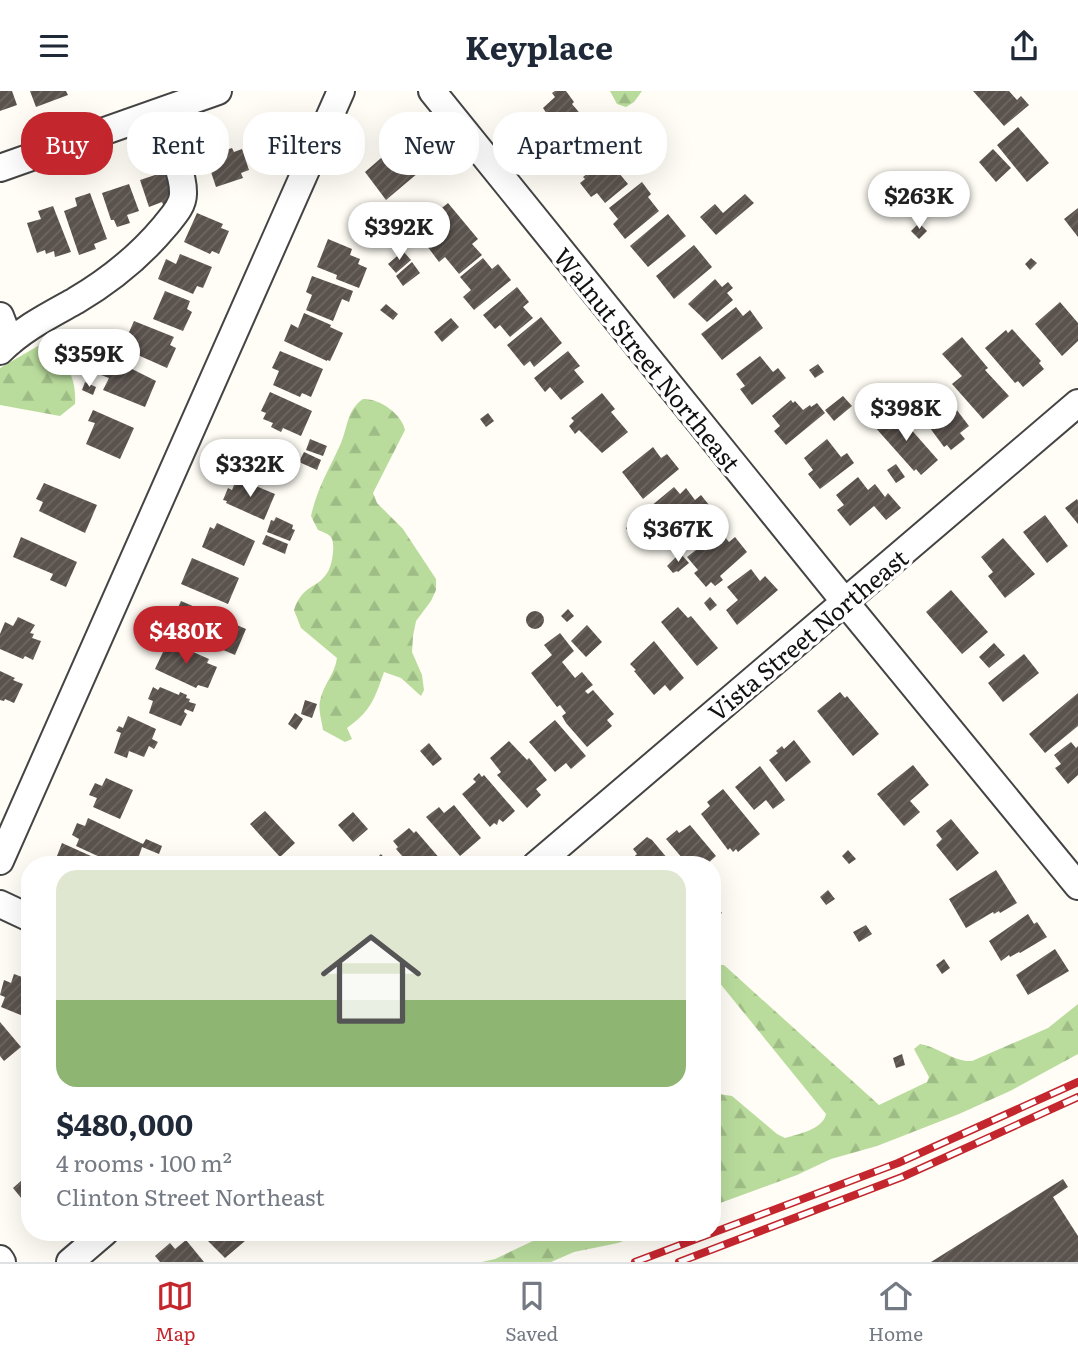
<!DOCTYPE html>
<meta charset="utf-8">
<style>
body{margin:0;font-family:Literata,serif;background:#f6f6f7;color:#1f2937;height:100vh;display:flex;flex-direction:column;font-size:26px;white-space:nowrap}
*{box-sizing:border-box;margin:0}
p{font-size:23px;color:#747a83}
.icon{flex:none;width:38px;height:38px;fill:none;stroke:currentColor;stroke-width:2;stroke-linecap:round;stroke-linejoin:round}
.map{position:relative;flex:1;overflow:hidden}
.panel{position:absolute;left:21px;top:765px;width:700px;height:385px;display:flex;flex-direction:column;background:#fff;border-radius:28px;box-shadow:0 7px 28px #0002}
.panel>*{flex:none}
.guide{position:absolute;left:21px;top:21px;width:700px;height:63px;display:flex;gap:14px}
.price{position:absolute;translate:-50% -60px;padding:0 16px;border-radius:24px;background:#fff;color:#222;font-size:23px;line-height:46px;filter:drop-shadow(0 2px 4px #0008)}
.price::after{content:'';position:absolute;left:50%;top:42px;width:21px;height:16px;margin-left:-10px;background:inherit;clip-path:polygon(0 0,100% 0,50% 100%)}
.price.on{background:#c4262e;color:#fff}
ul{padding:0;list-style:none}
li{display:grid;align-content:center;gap:14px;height:371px;padding:0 35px}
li+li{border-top:2px solid #e0e1e3}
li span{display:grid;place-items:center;height:217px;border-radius:21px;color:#555}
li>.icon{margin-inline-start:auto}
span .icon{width:126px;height:126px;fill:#fffc;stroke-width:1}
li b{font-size:30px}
.chip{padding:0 24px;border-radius:28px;background:#fff;box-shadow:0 7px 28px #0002;font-size:24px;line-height:63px}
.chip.on{background:#c4262e;color:#fff}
header{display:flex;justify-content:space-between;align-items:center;height:91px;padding:0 35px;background:#fff;font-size:32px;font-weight:700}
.tabs{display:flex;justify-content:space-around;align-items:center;height:98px;border-top:2px solid #e0e1e3;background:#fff;font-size:19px;color:#747a83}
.tabs a{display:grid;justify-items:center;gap:4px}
.tabs .on{color:#c4262e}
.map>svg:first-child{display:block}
.forest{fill:url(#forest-firs)}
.building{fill:url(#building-hatch)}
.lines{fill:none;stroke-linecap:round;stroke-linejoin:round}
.minor-casing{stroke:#444;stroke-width:30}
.minor{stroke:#fff;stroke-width:26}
.rail-casing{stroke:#c4262e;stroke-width:8}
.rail{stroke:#fff;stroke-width:5;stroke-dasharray:16;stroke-linecap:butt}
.labels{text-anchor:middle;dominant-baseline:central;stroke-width:7;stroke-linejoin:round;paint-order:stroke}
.street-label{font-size:24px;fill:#111;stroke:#fff}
</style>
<header><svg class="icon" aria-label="menu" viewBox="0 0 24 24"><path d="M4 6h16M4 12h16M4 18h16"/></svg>Keyplace<svg class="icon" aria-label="share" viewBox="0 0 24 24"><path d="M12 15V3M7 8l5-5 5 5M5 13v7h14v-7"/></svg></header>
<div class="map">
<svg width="1078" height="1171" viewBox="0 0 1078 1171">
<defs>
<pattern id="forest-firs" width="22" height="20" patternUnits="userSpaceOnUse" patternTransform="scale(1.75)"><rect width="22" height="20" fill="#b9dc9c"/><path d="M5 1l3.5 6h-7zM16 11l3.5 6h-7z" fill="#9ebc85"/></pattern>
<pattern id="building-hatch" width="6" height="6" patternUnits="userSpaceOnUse" patternTransform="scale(1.75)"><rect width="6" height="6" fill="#5a524d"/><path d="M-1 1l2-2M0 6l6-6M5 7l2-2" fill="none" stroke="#6d6662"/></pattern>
</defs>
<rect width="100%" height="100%" fill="#fffdf5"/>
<path class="forest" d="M610 0H642L634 11 626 16 617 13Z
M38 255C64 264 77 284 75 313L60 325 0 314V277Z
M363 308C379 307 402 323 405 339L373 402 377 412 403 438 436 488V499L431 510 416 530 413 545 412 561 422 584 424 599 421 605 401 587 384 581C375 607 371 620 347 637L352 648 345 651 323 639C322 631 318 619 320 610 323 594 335 583 337 567L301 537 294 519C303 493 317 498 327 482 332 475 335 456 332 448 330 443 323 441 318 439L311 425C317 397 330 377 341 352 348 335 347 319 363 308Z
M714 874H724L879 1014 927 991 929 986 914 958 920 953C939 956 953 971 972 970L1048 937 1078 913V963L1010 1000 959 1023 877 1055 831 1068 797 1084 712 1115V1002L732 1005 777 1043 785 1047C799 1043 823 1038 826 1023L714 885Z
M538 1141H649L618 1152 574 1161 551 1171H482L495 1168 535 1149Z"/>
<path class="building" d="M0 0H12L17 14 0 20Z
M30 0H66L68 4 36 16Z
M555 0H566L574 11 572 13 584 27 590 21 601 34 562 65 546 46 557 38 543 17 555 6 552 2Z
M973 0H1009L1017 9 1021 5 1029 14 1004 35Z
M1018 36 1049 72 1027 91 997 54Z
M396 54 418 82 386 109 365 81Z
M232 57 234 61 242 58 249 79 241 82 243 87 216 96 206 66Z
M993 58 1011 77 996 91 979 71Z
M649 60 657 69 642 81 635 72Z
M612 63 619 71 614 76 628 93 605 112 597 102 591 106 580 92 585 88 583 86Z
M167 80 176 106 165 118 162 111 149 116 140 89Z
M642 91 651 103 648 106 659 120 625 148 613 133 618 128 609 117Z
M129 93 139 120 127 124 130 132 117 136 114 129H111L102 102Z
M90 102 107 148 94 153 96 158 79 164 64 120 77 115 75 107Z
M745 103 754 112 716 144 700 126 715 113 723 122Z
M448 112 478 148 472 153 482 164 459 183 445 166 439 171 415 139Z
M53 115 71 161 55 166 54 160 46 163 45 159 37 162 27 132 41 128 38 120Z
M1078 117V146L1064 128Z
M197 122 223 133 221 137 229 140 219 163 212 160 210 163 184 151Z
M668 123 686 145 648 176 630 155Z
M919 132 927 140 919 148 911 140Z
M328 148 352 158 350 164 360 168 358 173 367 177 359 197 336 188 337 184 317 176Z
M694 154 712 176 674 208 656 185Z
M403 160 411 169 396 182 388 173Z
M180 163 212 176 203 197 197 195 193 203 158 188 166 168 176 173Z
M483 167 492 178 498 173 511 189 474 219 463 206 471 199 460 186Z
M1031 167 1037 172 1030 179 1025 173Z
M412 171 420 182 403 195 396 185Z
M312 185 353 200 349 211 342 208 333 230 306 219 312 204 306 201Z
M715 188 722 196 728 191 733 197 727 202 733 209 707 231 688 213Z
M517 196 529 211 523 216 533 227 510 246 500 234 495 238 483 224Z
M165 200 190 210 187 218 192 221 183 240 153 228Z
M1060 211 1078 232V250L1062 265 1035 233Z
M386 213 398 223 393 229 380 219Z
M736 216 743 225 750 219 763 237 722 269 701 243Z
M304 222 331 234 330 236 343 242 330 270 327 269V270L284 250 291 233 298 237Z
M541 226 562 252 534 276 530 270 524 275 507 254Z
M451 227 459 236 442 251 434 241Z
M134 230 174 246 170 254 176 257 167 277 122 257Z
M1012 238 1041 270 1039 272 1044 278 1023 296 1018 290 1015 292 985 257 1006 239 1008 242Z
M962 246 988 277 985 279 1009 305 983 328 952 293 962 285 942 263Z
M280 260 323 278 311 306 302 302 300 306 273 294 279 280 272 277Z
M568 260 580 275 574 279 584 291 561 309 550 296 545 301 534 287Z
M760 265 773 281 778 277 786 287 752 314 740 298 745 295 736 283Z
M108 270 115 273 116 270 156 290 145 316 103 299 109 287 101 284Z
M818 273 824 281 815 287 809 279Z
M85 291 96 296 93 304 82 299Z
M270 301 312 320 301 345 283 337 281 341 271 336 273 332 263 328 266 322 261 320Z
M943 301 969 335 960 342 965 348 951 359 947 354 944 356 910 310 921 302 929 312Z
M602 302 615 318 611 321 628 341 602 362 579 339 575 343 569 335 574 330 571 327Z
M843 305 852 315 834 330 825 319Z
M791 309 793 312 795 310 803 319 810 314 811 316 817 312 825 322 786 354 774 340 780 335 772 325Z
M893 318 938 369 921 384 916 378 914 380 874 335Z
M93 319 134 337 120 368 86 353 95 332 88 330Z
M488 322 494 330 486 336 480 328Z
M249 348 292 365 281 392 242 376 248 362 244 360Z
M310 348 327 355 323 365 306 359Z
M827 348 841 366 847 362 854 372 820 398 808 383 813 379 804 367Z
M653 356 661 367 667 363 679 378 643 408 622 381Z
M304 361 321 369 317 379 299 371Z
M896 373 905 386 896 392 887 379Z
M858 386 868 399 875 393 885 406 888 402 901 417 886 429 874 415 850 435 837 419 844 414 836 404Z
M237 387 275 403 264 429 226 412 227 410 223 409 228 397 232 399Z
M44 392 97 414 85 442 39 420 43 411 36 408Z
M674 396 680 403 686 397 695 409 701 404 713 419 685 442 687 445 672 454 644 421Z
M1077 408 1078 410V433L1065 417Z
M1045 424 1068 455 1047 472 1023 441Z
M641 425 648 434 633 447 626 437Z
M276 426 293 434 292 438 295 439 290 450 267 441 271 429 274 430Z
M217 432 255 450 244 475 202 456 210 436 214 438Z
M720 440 729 451 735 446 747 461 720 485 723 489 715 495 711 491 706 496 694 482 698 479 687 466Z
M266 444 288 453 285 463 262 453Z
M21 446 77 471 66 496 50 489 53 483 13 466Z
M1003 447 1035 483 1005 507 988 485 993 481 981 466Z
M680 462 689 472 678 481 677 480 673 482 667 475Z
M192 467 239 487 228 513 181 493Z
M751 478 760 490 765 485 778 499 737 534 726 519 738 509 727 496Z
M951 499 988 541 962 563 926 521Z
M710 506 717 514 710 520 704 512Z
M181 510 246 538 235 564 169 536Z
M678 516 688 527 691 525 718 557 697 575 661 531Z
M568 518 574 525 567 531 561 525Z
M526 529a9 9 0 1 1 18 0a9 9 0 1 1-18 0Z
M18 526 35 534 30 542 34 543 32 547 41 550 33 569 25 565 23 568 0 558V543L5 531 13 535Z
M141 533 166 542 161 555 137 545Z
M587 534 602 551 586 566 571 550Z
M560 542 574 560 562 571 575 587 582 581 593 594 585 600 588 603 593 599 614 623 607 629 612 635 587 656 566 632 562 625 566 622 560 614 557 616 531 582 552 564 544 554Z
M168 550 209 568 207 572 217 576 208 597 198 594 196 597 155 578 163 561 160 560 164 551 167 552Z
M654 550 684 587 670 600 665 594 654 604 634 580 636 579 630 573Z
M994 552 1005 564 989 577 979 566Z
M1024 563 1039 582 1003 611 988 592Z
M0 580 15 587 13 589 23 593 14 612 5 608 4 610 0 609Z
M153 596 158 599 160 596 179 604 180 601 187 604 186 607 190 608 189 611 196 613 193 621 185 618 184 621 187 623 181 635 149 622 153 610 148 608Z
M840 601 845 607 847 605 879 643 853 665 817 620Z
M1078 602V635L1045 662 1029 643Z
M305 609 317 613 312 627 301 623Z
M295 622 303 628 296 639 288 633Z
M128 625 156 638 152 648 158 651 154 658 149 655 144 666 129 660 127 667 114 662 121 642 116 640 119 635 123 637Z
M555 629 586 665 571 678 566 672 555 681 529 651Z
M794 649 811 671 786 691 769 669 778 662 776 660 782 655 784 658Z
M509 650 527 669 529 667 547 689 536 698 541 704 527 717 497 684 501 681 490 667Z
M1071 651 1076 657 1078 655V684L1068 693 1055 677 1061 673 1054 664Z
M429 652 442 668 433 675 420 660Z
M913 674 929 694 910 710 920 721 904 735 877 703Z
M760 675 785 709 773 718 766 709 754 719 735 696Z
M479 682 482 686 484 684 515 720 503 731 499 728 497 734 494 732 490 736 462 703 476 691 473 688Z
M106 687 133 699 120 728 93 716 97 707 89 704 95 692 102 695Z
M723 698 760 743 738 761 736 758 733 761 730 757 728 759 701 723 710 715 707 711Z
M454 714 481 747 460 765 426 726 439 716 444 722Z
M265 720 295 752 280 766 250 733Z
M353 721 368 738 353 751 338 734Z
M88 727 143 753 146 748 162 755 159 763 142 756 136 774H113L102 769V767L76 755 79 748 72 744 77 732 85 735Z
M951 728 979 762 957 780 936 754 942 748 936 740Z
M690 734 716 765 706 774H688L666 748 677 739 679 742Z
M409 737 414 742 416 740 441 769 439 770 442 774H410L396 758 398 756 393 750Z
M647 746 652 749 673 774H625L637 763 633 758Z
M62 752 102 770 100 774H77L57 765Z
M848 759 856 768 849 773 842 765Z
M381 763 390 774H369Z
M996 779 1017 812 1000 822 999 820 994 823 993 821 966 837 949 808Z
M828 799 835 808 826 814 820 806Z
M712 810 722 822 712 829Z
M1028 823 1034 833 1037 831 1047 846 1020 862 1019 861 1010 866 1009 864 1001 870 989 850Z
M866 834 872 843 859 851 853 841Z
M26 847 30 849V874L21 870 26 858 22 857Z
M1055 858 1069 880 1028 904 1016 884Z
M944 868 950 877 942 883 936 874Z
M14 883 30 889V922L28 927 1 916 5 906 0 904 4 889 11 892Z
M0 931 21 956 4 970 0 965Z
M902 963 905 974 896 977 893 967Z
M30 1082V1118L13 1097Z
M1063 1088 1068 1096 1053 1106 1078 1145V1171H931Z
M199 1141H241L239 1143 245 1150 225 1167Z
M186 1149 204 1171H160L155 1165 170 1152 175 1158Z"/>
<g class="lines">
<defs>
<path id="minor" d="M432 0 845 511 1078 795
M0 77 218 0
M0 225 10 251
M0 260C22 238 48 225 75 210 109 190 140 165 165 135 173 125 183 115 183 103 184 80 165 44 156 22
M0 770 341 0
M536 774 1078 312
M0 813 30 827
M0 1168 2 1171
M70 1171 105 1141"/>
</defs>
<use href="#minor" class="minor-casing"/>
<use href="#minor" class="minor"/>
<defs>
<path id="rail" d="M635 1171 898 1072 1078 991
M679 1171 902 1086 1078 1006"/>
</defs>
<use href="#rail" class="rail-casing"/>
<use href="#rail" class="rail"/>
</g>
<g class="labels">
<g class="street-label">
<text transform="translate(648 268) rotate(51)">Walnut Street Northeast</text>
<text transform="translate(807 543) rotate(-40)">Vista Street Northeast</text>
</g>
</g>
</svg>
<b class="price" style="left:919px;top:140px">$263K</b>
<b class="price" style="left:399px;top:171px">$392K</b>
<b class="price" style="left:89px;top:298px">$359K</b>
<b class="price" style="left:906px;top:352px">$398K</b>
<b class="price" style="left:250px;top:408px">$332K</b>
<b class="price" style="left:678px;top:473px">$367K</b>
<b class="price on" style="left:186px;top:575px">$480K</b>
<div class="guide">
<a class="chip on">Buy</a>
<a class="chip">Rent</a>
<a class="chip">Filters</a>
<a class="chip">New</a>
<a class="chip">Apartment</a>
</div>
<section class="panel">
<ul>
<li><span style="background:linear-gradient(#dfe7d0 60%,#8fb573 0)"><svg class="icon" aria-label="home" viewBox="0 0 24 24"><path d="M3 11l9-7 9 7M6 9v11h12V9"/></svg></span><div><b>$480,000</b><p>4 rooms · 100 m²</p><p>Clinton Street Northeast</p></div></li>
</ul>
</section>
</div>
<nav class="tabs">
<a class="on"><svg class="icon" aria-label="map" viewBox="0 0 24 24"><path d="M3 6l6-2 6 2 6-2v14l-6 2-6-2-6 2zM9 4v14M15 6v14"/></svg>Map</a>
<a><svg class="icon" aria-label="saved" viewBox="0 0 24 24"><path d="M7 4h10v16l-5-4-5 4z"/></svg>Saved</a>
<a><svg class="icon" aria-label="home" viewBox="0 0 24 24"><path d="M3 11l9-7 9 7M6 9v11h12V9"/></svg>Home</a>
</nav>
